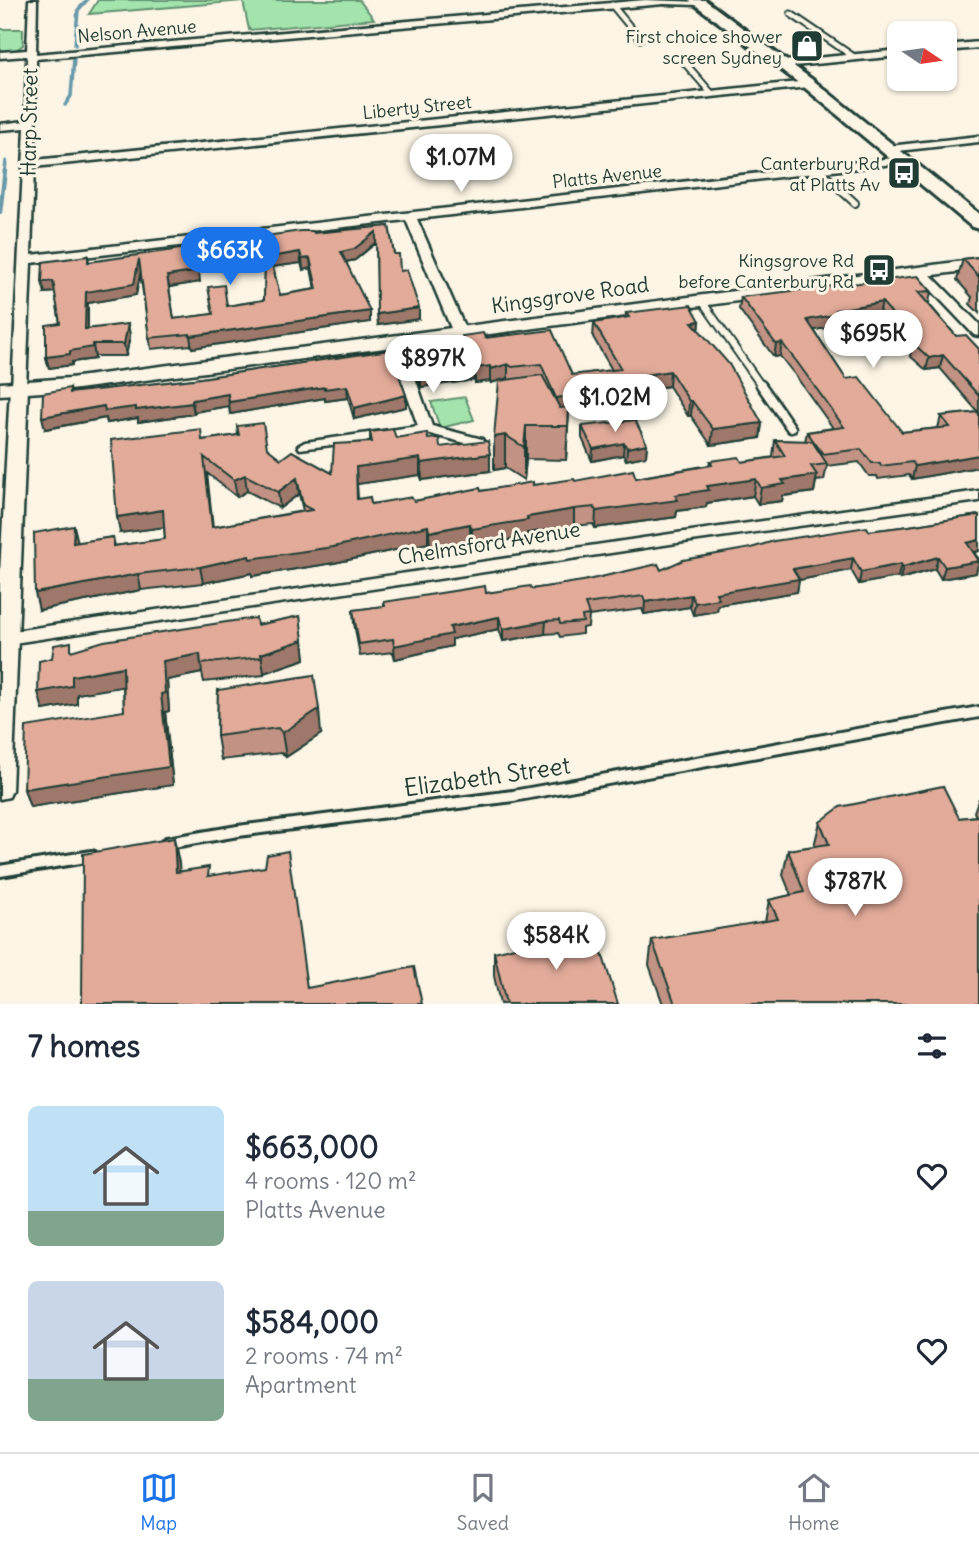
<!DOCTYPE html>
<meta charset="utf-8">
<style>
body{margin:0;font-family:Delius,sans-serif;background:#f6f6f7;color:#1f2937;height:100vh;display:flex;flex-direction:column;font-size:26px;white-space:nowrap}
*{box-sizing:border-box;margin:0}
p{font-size:23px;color:#747a83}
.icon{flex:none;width:38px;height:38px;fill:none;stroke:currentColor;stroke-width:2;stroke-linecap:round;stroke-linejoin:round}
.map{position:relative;height:1004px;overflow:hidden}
.details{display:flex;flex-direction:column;background:#fff;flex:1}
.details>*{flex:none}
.needle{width:46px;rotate:103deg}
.controls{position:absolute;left:887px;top:21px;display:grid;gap:14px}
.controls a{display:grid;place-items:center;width:70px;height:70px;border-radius:10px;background:#fff;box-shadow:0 2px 5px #0004;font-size:35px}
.price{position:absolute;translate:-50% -60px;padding:0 16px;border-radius:24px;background:#fff;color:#222;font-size:23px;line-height:46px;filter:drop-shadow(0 2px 4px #0008)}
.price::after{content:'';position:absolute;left:50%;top:42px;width:21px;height:16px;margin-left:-10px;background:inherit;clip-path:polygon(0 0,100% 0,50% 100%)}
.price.current{background:#1a73e8;color:#fff}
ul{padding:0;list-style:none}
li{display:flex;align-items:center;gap:21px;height:175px;padding:0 28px}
li span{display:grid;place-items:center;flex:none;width:196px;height:140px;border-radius:10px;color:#555}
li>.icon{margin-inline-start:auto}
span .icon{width:84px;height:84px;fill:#fffc;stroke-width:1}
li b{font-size:30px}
h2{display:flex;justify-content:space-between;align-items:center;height:84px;padding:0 28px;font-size:30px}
.tab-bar{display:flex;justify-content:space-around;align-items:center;height:98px;border-top:2px solid #e0e1e3;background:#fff;font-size:19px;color:#747a83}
.tab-bar a{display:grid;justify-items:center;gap:4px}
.tab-bar .current{color:#1a73e8}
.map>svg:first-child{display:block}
.green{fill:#a3e3ac;stroke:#619070;stroke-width:2}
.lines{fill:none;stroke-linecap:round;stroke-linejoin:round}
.stream-far1{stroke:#6799aa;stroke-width:3.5}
.stream{stroke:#6799aa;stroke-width:4.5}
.service-far3-casing{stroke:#1f3d34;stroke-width:9}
.service-far2-casing{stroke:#1f3d34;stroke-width:10}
.service-far1-casing{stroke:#1f3d34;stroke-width:13}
.service-casing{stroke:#1f3d34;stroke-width:16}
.minor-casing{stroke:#1f3d34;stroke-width:5}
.tertiary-casing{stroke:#1f3d34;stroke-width:5}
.secondary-casing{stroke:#1f3d34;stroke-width:5}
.trunk-casing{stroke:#1f3d34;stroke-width:6}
.service-far3{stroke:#fcf5e5;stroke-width:5}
.service-far2{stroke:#fcf5e5;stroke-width:6}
.service-far1{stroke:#fcf5e5;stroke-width:8}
.service{stroke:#fcf5e5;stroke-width:10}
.minor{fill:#fcf5e5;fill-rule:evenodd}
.tertiary{fill:#fcf5e5;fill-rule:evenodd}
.secondary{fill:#fcf5e5;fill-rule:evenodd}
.trunk{fill:#fcf5e5;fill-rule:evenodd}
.wall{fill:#c29384;stroke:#1f3d34;stroke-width:2;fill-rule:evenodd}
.shaded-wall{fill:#9e786b;stroke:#1f3d34;stroke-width:2}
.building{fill:#e2ab99;stroke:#1f3d34;stroke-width:2;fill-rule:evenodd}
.labels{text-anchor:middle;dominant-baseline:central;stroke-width:6;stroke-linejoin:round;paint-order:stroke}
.far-street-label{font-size:18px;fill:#1f3d34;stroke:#fcf5e5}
.far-poi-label{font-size:18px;fill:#1f3d34;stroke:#fcf5e5;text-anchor:end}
.street-label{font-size:21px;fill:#1f3d34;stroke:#fcf5e5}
.near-street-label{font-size:24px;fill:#1f3d34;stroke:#fcf5e5}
</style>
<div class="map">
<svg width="979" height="1004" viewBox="0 0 979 1004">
<rect width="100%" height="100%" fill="#fcf5e5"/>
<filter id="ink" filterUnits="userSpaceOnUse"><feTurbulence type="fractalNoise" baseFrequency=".0143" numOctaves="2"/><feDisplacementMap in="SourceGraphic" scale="14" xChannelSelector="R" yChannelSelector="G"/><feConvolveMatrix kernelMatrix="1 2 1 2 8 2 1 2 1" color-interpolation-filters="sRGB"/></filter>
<g filter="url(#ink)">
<path class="green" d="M98 0H359L374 19 249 30 243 1 89 14Z
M0 29H23V45L16 50 0 53Z
M465 397 474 420 440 428 431 402Z"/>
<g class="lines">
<path class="stream-far1" d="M75 45 78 10 87 0
M65 105 71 96 74 58
M5 171 6 161"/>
<path class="stream" d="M0 212 5 170"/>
<defs>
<path id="service-far3" d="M612 5 640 39
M791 14 854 57
M684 62 712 94"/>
<path id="service-far2" d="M819 170 855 203
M702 301 762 387"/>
<path id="service-far1" d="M761 385 791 428"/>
<path id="service" d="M167 843 238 831 513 796 979 712
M0 871 92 856"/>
<path id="minor" d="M29 0H37L36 54 645 0 702 2 698 5 664 4 36 59 35 160 809 81 814 84 809 87 34 167 31 255 902 157 908 160 902 163 417 219 467 333 460 337 453 333 406 220 31 263 26 388 19 392 12 388 25 128 0 130V124L25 121 27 59 26 56 0 58V52L27 50Z
M979 42V48L945 51V45Z
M900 50V56L783 67 778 64 783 61Z
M979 136V142L889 152 884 149 889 146Z
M921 268 925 269 979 324V336L974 335 917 275V269Z
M395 337 402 341 432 426 482 439 484 442 482 445 477 446 426 433 300 449 298 446 305 442 418 426 388 341Z
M979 491V501L677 543 7 644 0 641 1 634 7 632 677 533Z"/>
<path id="tertiary" d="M19 383 28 388 12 790 9 797 0 799V574L10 388Z"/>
<path id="secondary" d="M979 259V269L70 390 0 395V383L70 378Z"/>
<path id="trunk" d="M689 0H705L814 81 979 214V229L972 227 804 87Z"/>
</defs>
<use href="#service-far3" class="service-far3-casing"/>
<use href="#service-far2" class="service-far2-casing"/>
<use href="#service-far1" class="service-far1-casing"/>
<use href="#service" class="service-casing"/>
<use href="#minor" class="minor-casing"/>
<use href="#tertiary" class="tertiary-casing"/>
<use href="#secondary" class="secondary-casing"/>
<use href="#trunk" class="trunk-casing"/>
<use href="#service-far3" class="service-far3"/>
<use href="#service-far2" class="service-far2"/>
<use href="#service-far1" class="service-far1"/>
<use href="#service" class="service"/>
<use href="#minor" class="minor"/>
<use href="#tertiary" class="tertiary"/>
<use href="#secondary" class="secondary"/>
<use href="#trunk" class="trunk"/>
</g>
<path class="wall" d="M389 226 394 254 419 319 378 325 376 243 355 260 346 262 370 322 192 348 191 345 151 349 140 272 136 295 88 303V329L130 335 126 356H95V359L72 362V365L49 368 46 357 60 323 55 292 45 293 88 256 89 262 200 282 169 287 174 319 213 314 227 306 264 300 265 269 251 271 250 265 205 270 314 233ZM301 263 303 270 311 268 315 289 280 295 273 267Z
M979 257V313L970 304 972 297 957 280 963 259Z
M931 291 929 303H928L956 336 979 349V467L912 479 909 475 878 479 877 476H869L859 462 827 466 824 480 816 481 814 492 783 496 782 501 758 504 753 496 707 503 706 507 677 511 676 517 595 528 593 524 574 526 527 533V537L472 546 470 541 430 549 428 543 334 563 252 576V573L203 583 141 590 39 610 78 543 113 537 115 546 165 539 164 527 120 533 203 440 238 435 237 426 281 459 332 473 370 442V432L396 438 428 439 440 447 490 471 422 480 420 475 357 484 358 499 371 504 414 501 481 491 533 485 636 478 709 465 710 461 742 462 774 457 773 456 775 440 805 441 807 432 833 428 795 375 780 356 774 357 739 309 741 297ZM879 314 911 352 910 356 926 370 940 368 978 412 941 416 938 428 902 432 846 379 814 330 837 326V322ZM207 473 237 497 247 491 280 508 299 494 303 511 213 527Z
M626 313 700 321 699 330 762 423 760 438 711 445 691 416H688L669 386 634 391 633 402 569 411 566 460 526 459 524 480 505 468 494 470 509 380 508 378 491 383 490 381 475 383 474 380 421 387 413 363 412 349 462 340V336L485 338 572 375 612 370 593 337 594 323 625 318Z
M390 350 406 407 354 419 348 398 325 401V398L230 414 229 406 194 412V414L138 422V418L107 423 106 418 45 429 70 388 71 393 194 379Z
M582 426 647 444 646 456 626 460 623 455 592 461 582 438Z
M979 515V551L974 553 979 559 976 573 941 579 935 569 900 579 898 577 859 584 851 570 799 580 797 592 718 605 717 611 693 615 690 607 644 614 642 609 589 616 588 627 582 628V634L560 637 558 633 545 634 503 641 499 629 452 639V646L395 659 393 652 360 656 354 623 353 610 384 606V602L532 589 661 570 869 531 909 526Z
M300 616 305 659 264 673V675L204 682 202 673 167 680 169 711 165 712 173 785 30 807 24 789 124 711 123 686 77 694V704L43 710 73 651 257 625Z
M218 690 321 734 286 757 281 753 221 760 217 736Z
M979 798V1004H663L649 965 652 940 765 922 769 900 791 895 783 875 788 850 814 846 820 822 959 818 976 816 974 812Z
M494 952 618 1004H500L494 976Z"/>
<path class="shaded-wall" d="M376 232V242L355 260 341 263V252Z
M300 252 301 263 272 267 270 257Z
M248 254 250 265 205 270 203 259Z
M265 258 267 269 251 271 250 260Z
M310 258 311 268 303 270 302 259Z
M139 259 141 270 136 295 88 303V340L85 329 86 292Z
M199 271 200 282 169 287 167 276Z
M53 281 56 292 45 293 42 282Z
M882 302 879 314 837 322V326L805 332 807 320 836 310Z
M419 308V319L378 325 377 314Z
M370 311V322L192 348 190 336Z
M700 321 699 335 692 322Z
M128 324 130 335 126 356 124 344Z
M782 343 780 356 774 357 776 344Z
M93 344 95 359 72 362V365L49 368 46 357Z
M943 355 940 368 926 370 929 358Z
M508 364V378L491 383V369Z
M474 365V380L421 387V372Z
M490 366V381L475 383V368Z
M670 371 669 386 634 391 633 402 569 411 566 460 568 426 555 413 556 398 630 377Z
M347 386 348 398 325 401V398L230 414 229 402 325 387Z
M228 394 229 406 194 412 192 400Z
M406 395V407L354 419V408Z
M689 401H692L691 416H688Z
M192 403 194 414 138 422V418L107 423 106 418 45 429 42 417 104 406 136 407Z
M762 423 760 438 711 445 713 429Z
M526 426V459L524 480V447Z
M505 435V468L494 470V437Z
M624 443 623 455 592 461 593 449Z
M647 444 646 456 626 460 627 448Z
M490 454V471L422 480 421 463Z
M979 455V467L912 479 915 466Z
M420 458V475L357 484 358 516 356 467Z
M245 475 247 491 237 497 234 480Z
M817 475 814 492 783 496 782 501 758 504 761 488 782 480Z
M297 478 299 494 280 508 278 492Z
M756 479 753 496 707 503 706 507 677 511 676 517 595 528 596 511 675 495 707 486Z
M574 509V526L527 533V537L472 546V529L527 517Z
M163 510 166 527 120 533 117 517Z
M470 524V541L430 549 429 532Z
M74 526 78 543H73Z
M428 526V543L334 563 252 576V573L203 583 200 567 249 556Z
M979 540V551L963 555 967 543Z
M938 557 935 569 900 579 903 567Z
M853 558 851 570 799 580 797 592 718 605 717 611 693 615 695 603 716 593 793 569Z
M979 561 976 573 941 579 945 567Z
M901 564 898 577 859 584 861 572Z
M138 574 141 590 39 610 35 593Z
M691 595 690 607 644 614 645 602Z
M499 617V629L452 639V646L395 659 394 646 450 627Z
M546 621 545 634 503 641V629Z
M303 640 305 659 264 673 261 654Z
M200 654 202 673 167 680 169 711 165 712 173 785 30 807 24 789 161 694 163 661Z
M123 667 127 686 77 694V704L43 710 38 692 72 676Z
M319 709 321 734 286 757 282 733Z
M174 838 179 863 182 896 176 872Z"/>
<path class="building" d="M389 226 394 254H399L400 271 407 270 419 308 377 314 376 232 354 249 341 252 370 311 190 336V334L149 338 139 259 134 284 86 292 85 329 128 324 124 344H93V347L70 351V354L46 357V325L60 323 53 281 42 282 43 262 88 256V262L195 247 199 271 167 276 174 319 213 314 208 287 224 285 227 306 264 300 265 258 250 260 248 254 203 259V245L301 231H313L314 233ZM300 252 302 259 310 258 317 289 280 295 270 257Z
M979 257V277L963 259Z
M918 276 931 291 918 292 956 336 966 335 979 349V396L943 355 929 358 913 343H917L882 302 836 310 839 314 807 320 846 379 859 377 902 432 950 427 941 416 979 412V455L915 466 912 462 881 466 880 463H872L861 449 823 454 807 432 844 427 797 362 782 343 776 344 741 297Z
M691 305 700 321 692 322 729 364 762 423 713 429 692 401H689L670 371 630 377 634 387 556 398 541 364 512 367 508 364 491 369 490 366 475 368 474 365 421 372 412 349 463 340 462 336 483 333 485 338 552 330 572 375 621 369 594 323 629 317 626 313Z
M390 350 406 395 354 408 347 386 324 389 325 387 229 402 228 394 192 400V403L136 410V407L105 411 104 406 42 417 43 393 70 388V393L194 379Z
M542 375 560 408 569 407 568 426H526L524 447 505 435 494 437 499 381Z
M635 420 647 444 627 448 624 443 593 449 582 426Z
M263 423 267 448 281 459 292 451 332 473 334 444 372 442 370 432 393 429 396 438 427 433 428 439 439 438 440 447 488 441 490 454 421 463 420 458 356 467 357 499 370 497 371 504 412 497 414 501 480 488 481 491 533 482V485L574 479 575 481 633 470 636 478 712 465 710 461 739 457 742 462 785 456 775 440 812 441 827 464 811 466 817 475 782 480 785 484 761 488 756 479 707 486 709 490 675 495 678 500 596 511 594 507 574 509 527 517 528 520 472 529 470 524 429 532 428 526 333 547 250 559 249 556 200 567 138 574 35 593 34 533 74 526 73 543 113 537V546L165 539 163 510 117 517 111 440 201 429 202 440 239 435 237 426ZM204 457 234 480 245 475 278 492 297 478 303 505 312 510 212 527Z
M979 515V540L967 543 979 561 945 567 938 557 903 567 901 564 861 572 853 558 793 569 799 579 716 593 719 599 695 603 691 595 645 602 643 596 585 604 589 615 582 616 583 622 560 624 559 620 546 621 503 629 499 617 450 627 452 634 394 646 393 639 359 644 353 610 385 606 384 602 485 586 486 593 530 586 532 589 583 581 658 564 661 570 683 560 751 548 774 541 867 527 869 531 909 526Z
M300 616 303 640 261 654 262 657 201 664 200 654 163 661 165 693 161 694 169 767 24 789 26 727 124 711 123 667 72 676V686L38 692 39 661 52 658 54 645 71 642V651L104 641 233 621 256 618 257 625Z
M314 675 319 709 282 733 278 728 217 736 218 690Z
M943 786 959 818 979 816V1004H675L652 940 778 919 769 900 804 892 788 850 829 844 820 822 840 807Z
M174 838 176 872 209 867 208 876 265 867 267 855 288 851 307 988 414 967 422 1004H82L83 854Z
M594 928 618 1004H506L494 952Z"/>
</g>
<defs>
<symbol id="shop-square" viewBox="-11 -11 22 22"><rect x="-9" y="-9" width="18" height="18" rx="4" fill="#1f3d34" stroke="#fcf5e5"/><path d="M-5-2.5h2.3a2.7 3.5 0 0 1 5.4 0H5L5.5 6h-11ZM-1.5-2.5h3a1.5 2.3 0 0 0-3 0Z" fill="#fff"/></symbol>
<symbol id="bus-square" viewBox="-11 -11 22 22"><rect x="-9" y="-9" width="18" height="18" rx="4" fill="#1f3d34" stroke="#fcf5e5"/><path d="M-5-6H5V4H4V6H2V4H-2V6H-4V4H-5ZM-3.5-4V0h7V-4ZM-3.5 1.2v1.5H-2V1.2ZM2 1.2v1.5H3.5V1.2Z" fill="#fff"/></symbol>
</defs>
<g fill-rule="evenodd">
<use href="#shop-square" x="788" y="27" width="38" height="38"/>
<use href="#bus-square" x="885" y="154" width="38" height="38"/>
<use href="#bus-square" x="860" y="251" width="38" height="38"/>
</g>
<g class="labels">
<g class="far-street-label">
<text transform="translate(137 31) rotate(-5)">Nelson Avenue</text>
<text transform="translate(417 107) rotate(-6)">Liberty Street</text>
<text transform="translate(607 176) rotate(-6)">Platts Avenue</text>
</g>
<g class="far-poi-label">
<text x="782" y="36">First choice shower<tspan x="782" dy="21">screen Sydney</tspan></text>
<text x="880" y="163">Canterbury Rd<tspan x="880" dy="21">at Platts Av</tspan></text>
<text x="854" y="260">Kingsgrove Rd<tspan x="854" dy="21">before Canterbury Rd</tspan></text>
</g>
<g class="street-label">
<text transform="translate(29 122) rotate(-89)">Harp Street</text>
<text transform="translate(570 295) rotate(-8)">Kingsgrove Road</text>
<text transform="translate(489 543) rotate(-9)">Chelmsford Avenue</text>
</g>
<g class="near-street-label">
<text transform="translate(487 776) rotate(-8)">Elizabeth Street</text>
</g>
</g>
</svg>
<div class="controls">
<a><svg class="needle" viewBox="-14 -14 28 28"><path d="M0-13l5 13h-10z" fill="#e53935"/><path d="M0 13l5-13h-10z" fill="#747a83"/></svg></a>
</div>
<b class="price" style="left:461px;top:194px">$1.07M</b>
<b class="price current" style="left:230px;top:287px">$663K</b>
<b class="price" style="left:873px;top:370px">$695K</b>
<b class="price" style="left:433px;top:395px">$897K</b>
<b class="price" style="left:615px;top:434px">$1.02M</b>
<b class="price" style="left:855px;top:918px">$787K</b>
<b class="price" style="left:556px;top:972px">$584K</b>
</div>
<section class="details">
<h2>7 homes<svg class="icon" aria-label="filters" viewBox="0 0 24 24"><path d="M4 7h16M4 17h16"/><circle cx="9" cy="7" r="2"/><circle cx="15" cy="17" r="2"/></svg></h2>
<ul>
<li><span style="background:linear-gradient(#bfe0f5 75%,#7fa58c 0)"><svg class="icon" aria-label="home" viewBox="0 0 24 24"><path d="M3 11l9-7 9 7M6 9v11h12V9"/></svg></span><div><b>$663,000</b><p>4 rooms · 120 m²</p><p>Platts Avenue</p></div><svg class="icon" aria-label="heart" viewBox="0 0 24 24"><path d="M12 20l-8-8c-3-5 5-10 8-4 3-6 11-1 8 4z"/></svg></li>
<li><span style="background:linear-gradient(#c9d6e8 70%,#7fa58c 0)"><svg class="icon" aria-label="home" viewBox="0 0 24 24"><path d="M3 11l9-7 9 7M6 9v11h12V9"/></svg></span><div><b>$584,000</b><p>2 rooms · 74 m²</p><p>Apartment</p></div><svg class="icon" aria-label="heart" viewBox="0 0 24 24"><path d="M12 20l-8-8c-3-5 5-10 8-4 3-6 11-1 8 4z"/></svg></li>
</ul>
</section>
<nav class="tab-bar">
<a class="current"><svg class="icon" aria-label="map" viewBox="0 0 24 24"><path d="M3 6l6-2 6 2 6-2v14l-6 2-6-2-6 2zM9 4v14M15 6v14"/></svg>Map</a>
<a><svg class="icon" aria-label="saved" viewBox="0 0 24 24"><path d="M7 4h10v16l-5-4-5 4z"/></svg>Saved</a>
<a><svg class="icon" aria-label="home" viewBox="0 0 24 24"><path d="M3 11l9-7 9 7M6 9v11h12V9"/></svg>Home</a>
</nav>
